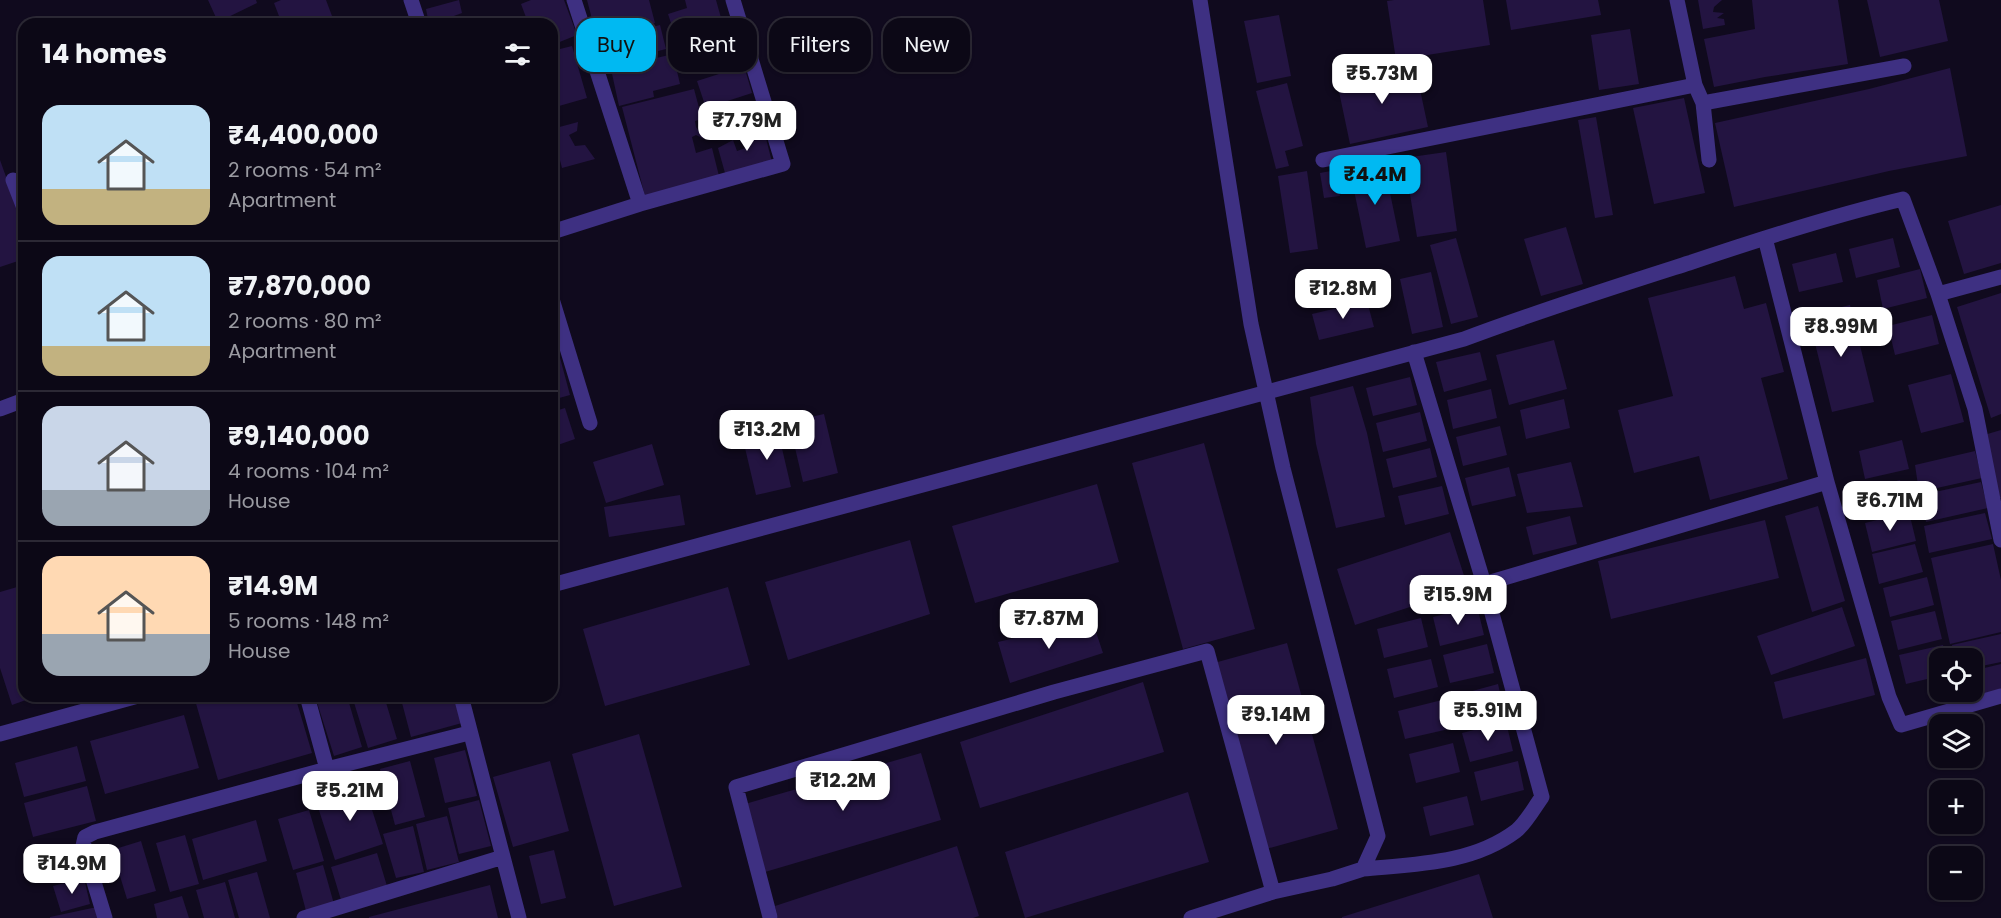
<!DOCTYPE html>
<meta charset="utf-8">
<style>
body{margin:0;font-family:Poppins,sans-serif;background:#15111f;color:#f1f3f6;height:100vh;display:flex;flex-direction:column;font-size:22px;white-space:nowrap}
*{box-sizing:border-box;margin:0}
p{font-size:20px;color:#9a9aa1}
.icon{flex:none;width:33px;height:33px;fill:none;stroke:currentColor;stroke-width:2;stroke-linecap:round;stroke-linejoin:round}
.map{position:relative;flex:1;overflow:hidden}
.details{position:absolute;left:18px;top:18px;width:540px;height:684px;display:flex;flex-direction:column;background:#0c0816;border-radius:18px;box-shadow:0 2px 4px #0004,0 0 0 2px #2c2935}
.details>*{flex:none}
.hud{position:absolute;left:576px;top:18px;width:570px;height:54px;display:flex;gap:12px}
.tools{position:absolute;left:1929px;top:648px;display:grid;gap:12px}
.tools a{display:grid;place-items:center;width:54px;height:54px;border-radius:12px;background:#0c0816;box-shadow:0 2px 4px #0004,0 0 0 2px #2c2935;font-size:30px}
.price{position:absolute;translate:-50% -51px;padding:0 14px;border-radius:12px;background:#fff;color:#222;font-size:20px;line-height:39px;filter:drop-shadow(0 2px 3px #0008)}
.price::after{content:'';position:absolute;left:50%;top:36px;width:18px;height:14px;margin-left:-9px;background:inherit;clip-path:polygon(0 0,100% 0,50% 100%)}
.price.active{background:#00b9f2;color:#111}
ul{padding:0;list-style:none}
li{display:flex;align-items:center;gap:18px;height:150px;padding:0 24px}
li+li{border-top:2px solid #2c2935}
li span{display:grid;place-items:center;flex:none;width:168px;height:120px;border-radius:18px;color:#555}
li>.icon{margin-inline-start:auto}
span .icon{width:72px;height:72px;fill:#fffc;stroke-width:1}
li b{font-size:26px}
h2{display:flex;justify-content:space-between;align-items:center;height:72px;padding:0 24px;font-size:26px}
.pill{padding:0 21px;border-radius:18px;background:#0c0816;box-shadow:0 2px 4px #0004,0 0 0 2px #2c2935;font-size:21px;line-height:54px}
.pill.active{background:#00b9f2;color:#111}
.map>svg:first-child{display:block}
.building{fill:#231441}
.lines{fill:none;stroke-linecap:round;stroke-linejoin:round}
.minor{stroke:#3e3082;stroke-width:15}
</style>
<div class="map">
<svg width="2001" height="918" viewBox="0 0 2001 918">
<rect width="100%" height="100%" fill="#100a1e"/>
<path class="building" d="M208 0H256L257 3 218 22Z
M281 0H326L335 24H282L274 3Z
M459 0 462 13 443 20 448 24H429L426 9Z
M531 0H564L577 35 552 45V24H517L527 20 521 4Z
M587 0H649L655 23 597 38Z
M685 0H716L723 25 712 28 719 51 693 59 689 44 679 47 668 14 687 8Z
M1394 0H1483L1490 45 1396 60 1387 1Z
M1506 0H1598L1601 15 1511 30Z
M1698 0H1722L1714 7 1713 12 1724 13 1717 18 1724 19 1725 25 1703 29Z
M1752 0H1838L1848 64 1765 77 1714 87 1704 39 1755 29Z
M1867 0H1939L1948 41 1880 57Z
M1279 15 1291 76 1257 83 1244 21Z
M660 25 666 49 608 64 602 40Z
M1630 29 1639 84 1599 90 1591 35Z
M572 46 587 98 552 108V51Z
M673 54 680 84 653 91 654 97 619 106 611 69Z
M744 66 752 93 706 108 697 81Z
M1415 66 1428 127 1350 144 1337 82Z
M1950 68 1967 156 1889 171 1734 207 1715 123 1869 89Z
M1287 83 1303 146 1285 151 1289 166 1276 169 1256 91Z
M694 89 702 119 695 121 696 127 704 139 696 135 692 137 696 153 712 148 719 176 645 196 622 107Z
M1684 98 1705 193 1654 204 1633 108Z
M1596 117 1613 215 1595 218 1578 120Z
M578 122 577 131 569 135 575 146 585 145 595 159 562 168 552 129Z
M762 123 772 162 725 173 718 148 733 140 737 151 751 146 747 130Z
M1446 152 1457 231 1417 237 1404 158Z
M0 160 24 227V259L0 267Z
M1384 164 1400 241 1366 248 1350 171Z
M1336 170 1340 196 1324 198 1320 173Z
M1307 171 1318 249 1290 253 1278 176Z
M552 190 557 208 552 209Z
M2001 205V263L1964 274 1948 221Z
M1566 227 1583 284 1541 296 1524 239Z
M1456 238 1478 317 1451 324 1430 245Z
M1893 238 1900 267 1856 278 1849 249Z
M1836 253 1843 282 1799 292 1792 264Z
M1920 269 1927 298 1883 309 1877 280Z
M1431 272 1443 327 1412 334 1400 279Z
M1735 276 1744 309 1766 303 1784 372 1761 378 1788 479 1710 500 1699 456 1634 473 1618 410 1673 396 1648 298Z
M2001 293V414L1991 418 1957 307Z
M1367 301 1374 327 1319 340 1312 314Z
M1850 305 1874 402 1832 412 1808 315Z
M1932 315 1939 344 1895 355 1888 326Z
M552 328 570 395 552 400Z
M1554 340 1567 389 1509 405 1496 355Z
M1480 352 1487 380 1444 392 1436 362Z
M1951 374 1964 422 1921 433 1908 385Z
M1410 377 1417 405 1373 416 1366 388Z
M1353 386 1367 433 1385 517 1336 528 1316 444 1310 397Z
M1491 389 1497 418 1453 429 1447 400Z
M1564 399 1570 428 1526 439 1520 410Z
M565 408 575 439 552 447V412Z
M1420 412 1427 441 1383 452 1376 423Z
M824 414 838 473 803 482 789 422Z
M1500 426 1507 455 1463 466 1456 437Z
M777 427 791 487 756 495 742 435Z
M2001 430V498H2000L1984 435Z
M1902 440 1909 469 1865 479 1859 451Z
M1204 443 1255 629 1183 649 1132 463Z
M652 444 664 485 606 503 593 462Z
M1430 448 1437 477 1393 488 1386 459Z
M1975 451 1982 478 1919 492 1915 465Z
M1571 462 1583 507 1527 513 1517 474Z
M1509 467 1516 496 1472 506 1465 478Z
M1900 480 1908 509 1864 519 1857 491Z
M1981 482 1988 508 1926 522 1921 495Z
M1097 484 1119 562 975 603 952 526Z
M1442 486 1449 514 1405 525 1398 496Z
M680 495 685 525 609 537 604 507Z
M1818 506 1845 601 1812 612 1785 516Z
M1909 512 1916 541 1872 552 1865 523Z
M1985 513 1992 539 1929 553 1924 526Z
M1570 516 1577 544 1533 555 1526 527Z
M1765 520 1779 578 1611 619 1598 561Z
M1450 532 1468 588 1355 625 1337 569Z
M910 540 930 614 788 660 765 582Z
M1915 544 1923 572 1879 584 1872 554Z
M1993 544 2001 580V632L1950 644 1931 558Z
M1927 577 1934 605 1890 617 1883 588Z
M24 585V696H37L12 705 0 668V592Z
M728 587 750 665 605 706 583 629Z
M1477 606 1484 635 1440 646 1433 617Z
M1842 607 1855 646 1771 675 1757 636Z
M1935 611 1942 639 1898 650 1891 621Z
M1421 618 1428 647 1384 658 1377 629Z
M1092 620 1103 653 1010 683 998 642Z
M2001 634V662L1972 668V658H1954L1952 645Z
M1287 643 1338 829 1266 849 1214 663Z
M1487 644 1494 673 1450 683 1443 655Z
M1943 645 1946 658H1940V676L1906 684 1899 655Z
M1866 658 1875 695 1783 719 1774 682Z
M1431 659 1438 687 1394 698 1387 669Z
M2001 664V691L1966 700 1964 692H1972V671Z
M1143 682 1164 752 980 808 960 742Z
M1498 684 1505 714 1461 724 1454 696Z
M210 696H295L312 753 218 780 195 700Z
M315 696H347L362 747 334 756Z
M352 696H384L397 739 368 748Z
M412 696H455L462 723 411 737 401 699Z
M1442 700 1449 729 1405 739 1398 711Z
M184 715 199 768 105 794 90 741Z
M1506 722 1513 751 1470 762 1462 733Z
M639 734 682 887 614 906 572 754Z
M1453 743 1460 772 1416 783 1409 754Z
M77 746 86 781 24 797 15 763Z
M465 750 477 796 445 803 434 758Z
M921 753 941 820 765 872 745 804Z
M410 761 425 817 395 825 380 769Z
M550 761 569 831 513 847 493 777Z
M1518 761 1524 790 1481 801 1474 772Z
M364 785 383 844 335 860 316 801Z
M87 786 96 821 33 837 24 803Z
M1188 792 1209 862 1025 918 1005 852Z
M1467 796 1474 825 1430 836 1423 807Z
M479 800 491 846 459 854 448 808Z
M309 810 324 861 293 870 278 819Z
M447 816 459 862 427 870 416 824Z
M256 820 267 861 203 880 192 839Z
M413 826 424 872 396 878 383 834Z
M185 835 199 884 170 892 156 843Z
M141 841 156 891 127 899 112 850Z
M957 846 979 916 973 918H778L775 906Z
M73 848 81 874 50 882 44 856Z
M554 850 566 898 541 904 529 856Z
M377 853 387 886 341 900 331 867Z
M323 865 334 904 306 911 296 873Z
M257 872 270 918H239L228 880Z
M1479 874 1493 918H1342V917Z
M84 878 90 904 61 912 53 886Z
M225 882 235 918H204L196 890Z
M490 885 498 918H369V917Z
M182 896 189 918H157L154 904Z
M97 907 100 918H50V917Z"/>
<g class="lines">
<path class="minor" d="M411 0 419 24
M574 0 640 204
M1677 0 1695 85 1703 103 1709 160
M1703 103 1904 66
M1323 160 1695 85
M13 180 24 208
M552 232 640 204 783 164 733 0
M1765 238 1827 482 1889 697 1901 725 2001 696
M1938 294 2001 277
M552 299 590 423
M0 409 24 400
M1484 584 1827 482
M552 585 1464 339C1538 311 1614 287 1689 263 1760 239 1831 216 1903 199L1938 294 1975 409 2001 540
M307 696 327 769
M461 696 519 918
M0 734 138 696
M1363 869C1416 864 1472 864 1516 831 1526 823 1534 808 1542 797L1484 584 1414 352
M770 917 736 787 1054 692 1207 651 1273 892
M105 918 83 846 85 837 95 832 327 769 469 733
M304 918 503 857
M1191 918 1273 892 1332 879 1363 869 1378 836 1283 468 1251 324 1200 0"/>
</g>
</svg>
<div class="tools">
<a><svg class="icon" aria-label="locate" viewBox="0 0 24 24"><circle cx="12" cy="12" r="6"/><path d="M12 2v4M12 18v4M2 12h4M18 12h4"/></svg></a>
<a><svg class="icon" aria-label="layers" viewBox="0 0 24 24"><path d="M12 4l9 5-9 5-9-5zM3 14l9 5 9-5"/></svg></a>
<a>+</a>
<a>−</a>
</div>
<b class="price" style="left:1382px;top:105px">₹5.73M</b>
<b class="price" style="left:747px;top:152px">₹7.79M</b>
<b class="price active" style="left:1375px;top:206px">₹4.4M</b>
<b class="price" style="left:1343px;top:320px">₹12.8M</b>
<b class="price" style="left:1841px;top:358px">₹8.99M</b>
<b class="price" style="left:767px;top:461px">₹13.2M</b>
<b class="price" style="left:1890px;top:532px">₹6.71M</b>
<b class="price" style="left:1458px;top:626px">₹15.9M</b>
<b class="price" style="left:1049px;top:650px">₹7.87M</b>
<b class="price" style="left:1488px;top:742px">₹5.91M</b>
<b class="price" style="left:1276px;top:746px">₹9.14M</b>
<b class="price" style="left:843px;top:812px">₹12.2M</b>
<b class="price" style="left:350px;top:822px">₹5.21M</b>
<b class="price" style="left:72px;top:895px">₹14.9M</b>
<div class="hud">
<a class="pill active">Buy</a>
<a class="pill">Rent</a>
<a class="pill">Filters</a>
<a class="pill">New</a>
</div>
<section class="details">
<h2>14 homes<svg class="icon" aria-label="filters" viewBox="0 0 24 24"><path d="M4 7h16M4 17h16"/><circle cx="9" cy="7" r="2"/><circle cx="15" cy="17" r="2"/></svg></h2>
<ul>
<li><span style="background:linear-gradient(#bfe0f5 70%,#c2b280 0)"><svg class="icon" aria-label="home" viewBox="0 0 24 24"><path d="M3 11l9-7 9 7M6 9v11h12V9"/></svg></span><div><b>₹4,400,000</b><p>2 rooms · 54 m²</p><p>Apartment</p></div></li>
<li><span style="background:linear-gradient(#bfe0f5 75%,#c2b280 0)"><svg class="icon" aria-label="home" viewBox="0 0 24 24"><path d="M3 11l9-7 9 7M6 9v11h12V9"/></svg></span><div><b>₹7,870,000</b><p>2 rooms · 80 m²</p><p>Apartment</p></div></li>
<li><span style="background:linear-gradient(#c9d6e8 70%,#9aa5b1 0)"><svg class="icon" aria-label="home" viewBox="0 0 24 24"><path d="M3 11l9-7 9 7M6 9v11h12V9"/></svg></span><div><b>₹9,140,000</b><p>4 rooms · 104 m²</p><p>House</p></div></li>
<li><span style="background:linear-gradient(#ffd9b3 65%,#9aa5b1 0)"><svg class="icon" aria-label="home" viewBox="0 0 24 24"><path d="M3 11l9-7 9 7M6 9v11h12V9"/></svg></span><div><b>₹14.9M</b><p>5 rooms · 148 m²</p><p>House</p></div></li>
</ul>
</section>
</div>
